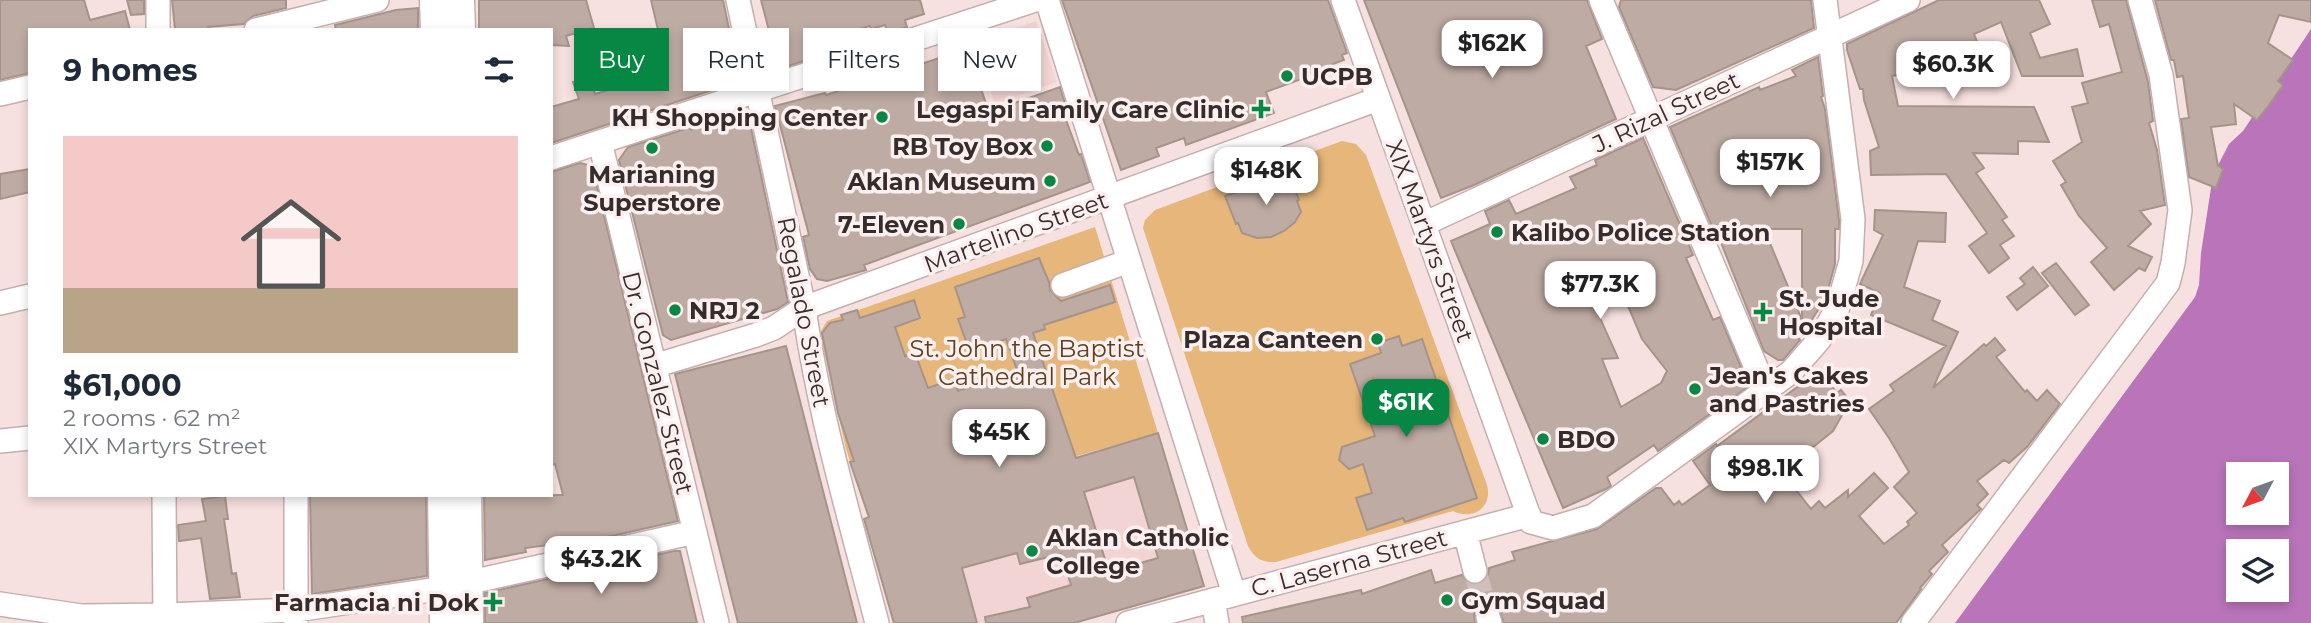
<!DOCTYPE html>
<meta charset="utf-8">
<style>
body{margin:0;font-family:Montserrat,sans-serif;background:#f2f2f3;color:#1f2937;height:100vh;display:flex;flex-direction:column;font-size:26px;white-space:nowrap}
*{box-sizing:border-box;margin:0}
p{font-size:23px;color:#747a83}
.icon{flex:none;width:38px;height:38px;fill:none;stroke:currentColor;stroke-width:2;stroke-linecap:round;stroke-linejoin:round}
.map{position:relative;flex:1;overflow:hidden}
.details{position:absolute;left:28px;top:28px;width:525px;height:469px;display:flex;flex-direction:column;background:#fff;border-radius:0px;box-shadow:0 4px 10px #0003}
.details>*{flex:none}
.hud{position:absolute;left:574px;top:28px;width:665px;height:63px;display:flex;gap:14px}
.needle{width:46px;rotate:229deg}
.controls{position:absolute;left:2226px;top:462px;display:grid;gap:14px}
.controls a{display:grid;place-items:center;width:63px;height:63px;border-radius:0px;background:#fff;box-shadow:0 4px 10px #0003;font-size:35px}
.price{position:absolute;translate:-50% -60px;padding:0 16px;border-radius:14px;background:#fff;color:#222;font-size:23px;line-height:46px;filter:drop-shadow(0 2px 4px #0008)}
.price::after{content:'';position:absolute;left:50%;top:42px;width:21px;height:16px;margin-left:-10px;background:inherit;clip-path:polygon(0 0,100% 0,50% 100%)}
.price.on{background:#068743;color:#fff}
ul{padding:0;list-style:none}
li{display:grid;align-content:center;gap:14px;height:371px;padding:0 35px}
li+li{border-top:2px solid #e0e1e3}
li span{display:grid;place-items:center;height:217px;border-radius:0px;color:#555}
li>.icon{margin-inline-start:auto}
span .icon{width:126px;height:126px;fill:#fffc;stroke-width:1}
li b{font-size:30px}
h2{display:flex;justify-content:space-between;align-items:center;height:84px;padding:0 35px;font-size:30px}
.tag{padding:0 24px;border-radius:0px;background:#fff;box-shadow:0 4px 10px #0003;font-size:24px;line-height:63px}
.tag.on{background:#068743;color:#fff}
.map>svg:first-child{display:block}
.built{fill:#f3d4d4}
.green{fill:#e6b67a}
.water{fill:#b974ba;fill-rule:evenodd}
.building{fill:#beaba3;stroke:#a6948b;stroke-width:2;fill-rule:evenodd}
.lines{fill:none;stroke-linecap:round;stroke-linejoin:round}
.minor-tunnel{stroke:#d0bdbc;stroke-width:23;stroke-dasharray:23 11;stroke-linecap:butt}
.minor-casing{stroke:#c4afae;stroke-width:26}
.major-casing{stroke:#c4afae;stroke-width:33}
.minor{stroke:#fff;stroke-width:23}
.major{stroke:#fff;stroke-width:30}
.poi-dot{fill:#068743;stroke:#fef0f0;stroke-width:2.5}
.labels{text-anchor:middle;dominant-baseline:central;stroke-width:7;stroke-linejoin:round;paint-order:stroke}
.poi-label{font-size:24px;font-weight:bold;fill:#352c2c;stroke:#fef0f0;text-anchor:start}
.street-label{font-size:24px;fill:#352c2c;stroke:#fef0f0}
.park-label{font-size:24px;fill:#5c411e;stroke:#fef0f0}
</style>
<div class="map">
<svg width="2311" height="623" viewBox="0 0 2311 623">
<rect width="100%" height="100%" fill="#f7e1e0"/>
<path class="built" d="M1036 21 1057 82 995 104 974 42Z
M1154 433 1197 584 1058 623H892L867 515Z"/>
<path class="green" d="M1342 141 1356 144 1366 155 1487 485C1493 507 1473 521 1453 511L1276 562C1262 563 1254 558 1248 546L1143 228 1145 220 1155 210Z
M1095 227 1158 433 867 515 846 449 820 333 827 321Z"/>
<path class="water" d="M2311 29V623H1955L2195 297 2199 285 2201 253 2213 175 2229 144 2243 131ZM2238 474H2277V513H2238ZM2238 551H2277V590H2238Z"/>
<path class="building" d="M0 0H84L90 20 125 11 130 30H30V73L0 80Z
M127 0H144V14L131 15Z
M172 0H286V8L253 16 244 24 208 27V30H175Z
M479 0H586L594 28 566 36 569 46 551 45V30H479Z
M651 0H723L740 81 551 143V107L579 99 573 82 589 76 595 94 668 72Z
M761 0H920L924 14 905 20 907 27 888 33 885 25 871 29 870 26 822 39 826 54 779 69Z
M1062 0H1328L1347 53 1342 55 1344 60 1306 74 1307 77 1266 92 1274 113 1186 145 1184 138 1156 148 1159 156 1121 170Z
M1364 0H1587L1602 39 1586 46 1616 119 1474 185 1441 198Z
M1621 0H1811L1814 28 1676 90 1653 87 1619 7Z
M1939 0H2039L2050 24 2030 33 2040 58 2077 49 2083 76H2022L2001 22 1974 34 1984 59 1892 76 1898 106 2034 107 2049 142 2018 141V154L1973 153 1984 168 1976 173 2007 217 2002 220 2014 236 2000 245 2009 258 1989 273 1969 246 1987 233 1946 174 1871 175 1870 151 1879 147 1864 100 1863 89H1860L1847 50V44Z
M2092 0H2126L2148 82 2153 121 2149 123 2157 150 2165 205 2140 211 2151 224 2128 246 2152 257 2145 271 2139 268 2114 290 2091 262 2107 248 2079 216 2061 185 2066 182 2053 161 2082 142 2072 107 2088 103 2082 83 2122 72 2109 24 2100 27Z
M2155 0H2311V22L2279 15 2268 43 2293 60 2278 81 2283 85 2269 105 2257 120 2234 104 2236 124 2211 127 2218 166 2223 169 2216 188 2189 177 2181 119 2189 118 2183 76 2177 77 2174 60H2171Z
M418 8V30H336L335 25 396 10Z
M998 38 1034 49 1028 71 991 59Z
M967 49 989 112 1060 87 1070 119 1066 120 1079 155 1081 154 1090 182 864 265 866 270 827 281 817 279 810 269 803 237 809 235 775 106 825 93 826 95Z
M1818 57 1823 96 1821 97 1825 109 1839 220V229H1835V264L1826 297 1806 329V334L1803 333 1802 335V332L1785 322 1800 340 1783 360H1778L1764 351 1718 235 1716 236 1670 127 1759 87 1760 90 1796 76 1792 70ZM1764 229H1802V320Z
M744 114 749 119 788 302 777 309 671 340 663 335 619 160 628 147 695 126 690 130Z
M1643 138 1693 255 1686 258 1713 320 1720 317 1749 386 1658 451 1654 445 1607 477 1611 486 1606 489 1563 508 1451 241 1490 224 1485 211 1509 200 1516 214 1576 188 1570 177 1597 165 1595 160ZM1623 294 1642 339 1667 371 1661 383 1621 407 1602 359 1618 358 1595 307Z
M580 163 592 166 678 521 572 545V542L525 548 526 552 485 560 484 495H563L555 464 551 465V172Z
M30 169V192L0 199V174Z
M1289 173 1299 200 1297 201 1301 212 1295 222 1284 231 1271 237 1257 238 1242 233 1238 223 1236 224 1225 196Z
M1875 210 1946 213 1945 242 1918 241 1904 287 1940 301 1932 320 1958 332 1933 388 1984 344 1986 346 1995 338 2005 350 1996 357 2025 392 2027 390 2037 401 2047 390 2060 404 2027 447 2009 463 2004 460 1977 481 1988 494 1977 505 1981 509 1942 545 1948 552 1929 571 1932 574 1920 588 1921 589 1896 623H1504L1498 607 1490 603 1483 604 1477 608 1474 615 1475 623H1243L1242 617 1361 590 1362 594 1431 570 1435 583 1462 575 1471 584H1479L1488 575 1489 568 1515 560 1512 552 1597 529 1656 488H1661L1674 505 1679 501 1682 505 1710 485 1693 461 1716 444 1717 446 1819 371 1837 393 1841 390 1850 401 1833 431 1782 472 1811 509 1819 501 1825 508 1848 490V497L1874 473 1888 488 1859 516 1884 544 1909 525 1907 522 1917 513 1894 487 1909 472 1889 438 1869 409 1894 391 1890 385 1946 346 1871 315 1880 293 1860 284 1883 235 1874 230Z
M1039 258 1049 282 1050 290 1061 301 1110 285 1115 302 1044 325 1045 329 1033 333 1076 458 1158 433 1204 586 1074 623H986L985 617 1030 607 1027 598 1071 585 1061 554 1020 564 1017 553 962 568 977 623H894L864 519 869 517 850 462 854 461 838 413 822 333 830 323 843 320 841 315 857 310 860 318 914 300 920 318 895 327 905 356 915 353 928 388 954 379 958 391 1017 370 1006 339 970 352 958 319 965 317 955 287ZM1134 477 1158 558 1109 572 1084 492Z
M2056 263 2089 305 2075 315 2042 273Z
M2033 267 2048 286 2017 310 2007 297 2025 284 2020 278Z
M1399 336 1402 346 1422 339 1477 498 1405 522 1403 518 1367 530 1356 498 1372 493 1363 464 1349 469 1339 460 1342 447 1375 436 1350 364 1381 353 1378 343Z
M786 346 813 452 857 623H738L701 476 675 374Z
M310 495H426L427 576 312 594Z
M225 496 228 519H224L232 574 236 573 240 597 210 599 201 538 179 541 178 525 206 521 202 499Z
M674 551H680L697 623H485V593Z"/>
<g class="lines">
<path class="minor-tunnel" d="M1475 571 1488 617"/>
<defs>
<path id="minor" d="M158 0V30
M738 0 804 308C819 415 850 519 877 623
M1047 0 1234 594
M1343 0 1531 522 1553 528 1593 516 1791 372 1819 340 1838 307 1851 261 1853 219 1825 0
M1601 0 1766 391
M256 30 377 0
M0 94 30 87
M600 142 717 623
M551 158 1035 0
M1424 224 1908 0
M1063 285 1129 261
M0 303 30 296
M654 366 756 335 774 328 804 308 1378 99
M0 441 30 438
M164 495 165 623
M296 495V623
M1465 532 1475 571
M1213 600 1217 623
M0 604 81 616 166 615 296 610 444 588 695 532
M1488 617 1490 623
M1128 623 1529 515
M1913 623 2168 283 2173 263 2180 210 2161 75 2140 0"/>
<path id="major" d="M435 0 436 30
M459 0 460 30
M443 495 445 623
M466 495 468 623"/>
</defs>
<use href="#minor" class="minor-casing"/>
<use href="#major" class="major-casing"/>
<use href="#minor" class="minor"/>
<use href="#major" class="major"/>
</g>
<g class="poi-dot">
<circle cx="1287" cy="76" r="7"/>
<path d="M1257.5 98.5h7v7h7v7h-7v7h-7v-7h-7v-7h7z"/>
<circle cx="882" cy="117" r="7"/>
<circle cx="1047" cy="146" r="7"/>
<circle cx="652" cy="148" r="7"/>
<circle cx="1050" cy="181" r="7"/>
<circle cx="959" cy="224" r="7"/>
<circle cx="1497" cy="232" r="7"/>
<circle cx="675" cy="310" r="7"/>
<path d="M1759.5 301.5h7v7h7v7h-7v7h-7v-7h-7v-7h7z"/>
<circle cx="1377" cy="339" r="7"/>
<circle cx="1695" cy="389" r="7"/>
<circle cx="1543" cy="439" r="7"/>
<circle cx="1032" cy="551" r="7"/>
<circle cx="1447" cy="600" r="7"/>
<path d="M489.5 591.5h7v7h7v7h-7v7h-7v-7h-7v-7h7z"/>
</g>
<g class="labels">
<g class="poi-label">
<text x="1301" y="76">UCPB</text>
<text x="1245" y="109" text-anchor="end">Legaspi Family Care Clinic</text>
<text x="868" y="117" text-anchor="end">KH Shopping Center</text>
<text x="1033" y="146" text-anchor="end">RB Toy Box</text>
<text x="652" y="174" text-anchor="middle">Marianing<tspan x="652" dy="28">Superstore</tspan></text>
<text x="1036" y="181" text-anchor="end">Aklan Museum</text>
<text x="945" y="224" text-anchor="end">7-Eleven</text>
<text x="1511" y="232">Kalibo Police Station</text>
<text x="1779" y="298">St. Jude<tspan x="1779" dy="28">Hospital</tspan></text>
<text x="689" y="310">NRJ 2</text>
<text x="1363" y="339" text-anchor="end">Plaza Canteen</text>
<text x="1709" y="375">Jean's Cakes<tspan x="1709" dy="28">and Pastries</tspan></text>
<text x="1557" y="439">BDO</text>
<text x="1046" y="537">Aklan Catholic<tspan x="1046" dy="28">College</tspan></text>
<text x="1461" y="600">Gym Squad</text>
<text x="479" y="602" text-anchor="end">Farmacia ni Dok</text>
</g>
<g class="street-label">
<text transform="translate(1666 112) rotate(-25)">J. Rizal Street</text>
<text transform="translate(1016 232) rotate(-20)">Martelino Street</text>
<text transform="translate(1430 241) rotate(70)">XIX Martyrs Street</text>
<text transform="translate(804 312) rotate(79)">Regalado Street</text>
<text transform="translate(658 383) rotate(76)">Dr. Gonzalez Street</text>
<text transform="translate(1349 563) rotate(-15)">C. Laserna Street</text>
</g>
<g class="park-label">
<text x="1027" y="348">St. John the Baptist<tspan x="1027" dy="28">Cathedral Park</tspan></text>
</g>
</g>
</svg>
<div class="controls">
<a><svg class="needle" viewBox="-14 -14 28 28"><path d="M0-13l5 13h-10z" fill="#e53935"/><path d="M0 13l5-13h-10z" fill="#747a83"/></svg></a>
<a><svg class="icon" aria-label="layers" viewBox="0 0 24 24"><path d="M12 4l9 5-9 5-9-5zM3 14l9 5 9-5"/></svg></a>
</div>
<b class="price" style="left:1492px;top:80px">$162K</b>
<b class="price" style="left:1953px;top:101px">$60.3K</b>
<b class="price" style="left:1770px;top:199px">$157K</b>
<b class="price" style="left:1266px;top:207px">$148K</b>
<b class="price" style="left:1600px;top:321px">$77.3K</b>
<b class="price on" style="left:1406px;top:439px">$61K</b>
<b class="price" style="left:999px;top:469px">$45K</b>
<b class="price" style="left:1765px;top:505px">$98.1K</b>
<b class="price" style="left:601px;top:596px">$43.2K</b>
<div class="hud">
<a class="tag on">Buy</a>
<a class="tag">Rent</a>
<a class="tag">Filters</a>
<a class="tag">New</a>
</div>
<section class="details">
<h2>9 homes<svg class="icon" aria-label="filters" viewBox="0 0 24 24"><path d="M4 7h16M4 17h16"/><circle cx="9" cy="7" r="2"/><circle cx="15" cy="17" r="2"/></svg></h2>
<ul>
<li><span style="background:linear-gradient(#f6c9c9 70%,#b9a48a 0)"><svg class="icon" aria-label="home" viewBox="0 0 24 24"><path d="M3 11l9-7 9 7M6 9v11h12V9"/></svg></span><div><b>$61,000</b><p>2 rooms · 62 m²</p><p>XIX Martyrs Street</p></div></li>
</ul>
</section>
</div>
